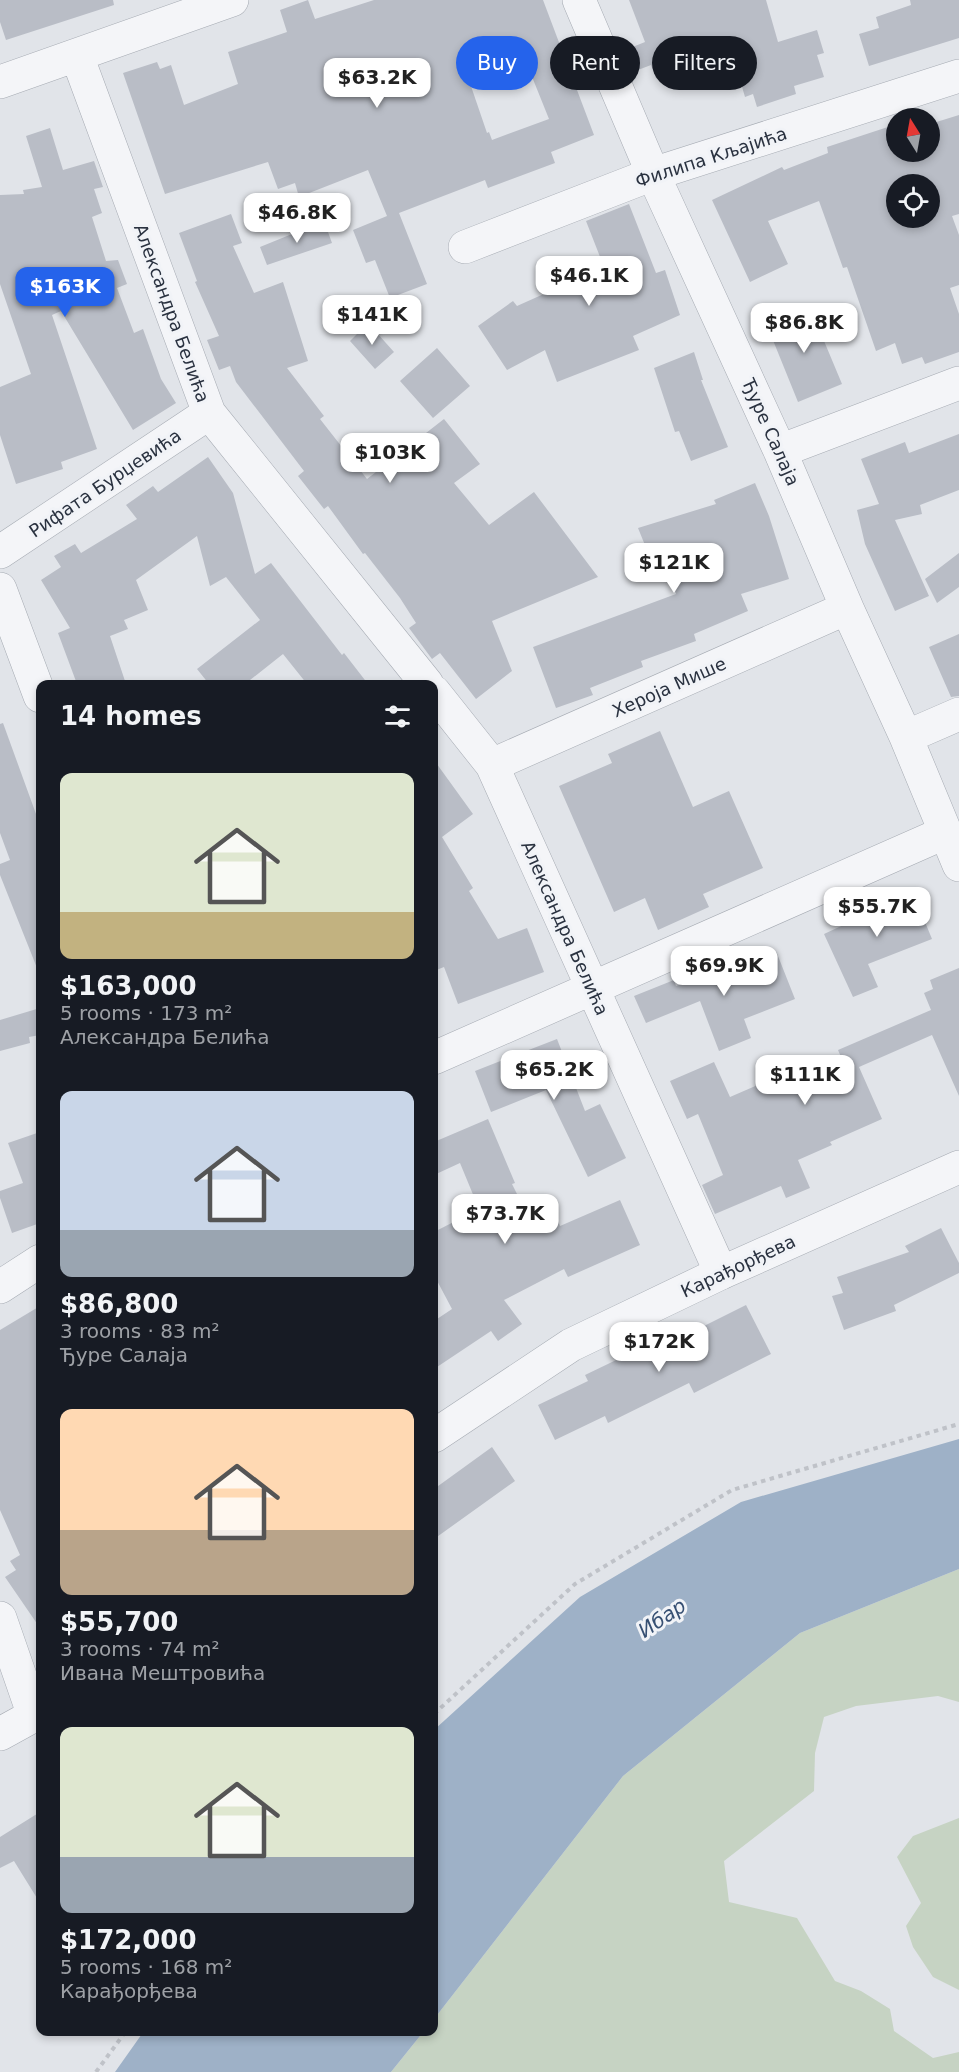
<!DOCTYPE html>
<meta charset="utf-8">
<style>
body{margin:0;font-family:"DejaVu Sans",sans-serif;background:#20242c;color:#f1f3f6;height:100vh;display:flex;flex-direction:column;font-size:22px;white-space:nowrap}
*{box-sizing:border-box;margin:0}
p{font-size:20px;color:#9ea1a6}
.icon{flex:none;width:33px;height:33px;fill:none;stroke:currentColor;stroke-width:2;stroke-linecap:round;stroke-linejoin:round}
.map{position:relative;flex:1;overflow:hidden}
.side{position:absolute;left:36px;top:680px;width:402px;height:1356px;display:flex;flex-direction:column;background:#171b24;border-radius:12px;box-shadow:0 3px 9px #0003}
.side>*{flex:none}
.top-card{position:absolute;left:456px;top:36px;width:412px;height:54px;display:flex;gap:12px}
.needle{width:39px;rotate:349deg}
.fabs{position:absolute;left:886px;top:108px;display:grid;gap:12px}
.fabs a{display:grid;place-items:center;width:54px;height:54px;border-radius:50%;background:#171b24;box-shadow:0 3px 9px #0003;font-size:30px}
.price{position:absolute;translate:-50% -51px;padding:0 14px;border-radius:12px;background:#fff;color:#222;font-size:20px;line-height:39px;filter:drop-shadow(0 2px 3px #0008)}
.price::after{content:'';position:absolute;left:50%;top:36px;width:18px;height:14px;margin-left:-9px;background:inherit;clip-path:polygon(0 0,100% 0,50% 100%)}
.price.current{background:#2563eb;color:#fff}
ul{padding:0;list-style:none}
li{display:grid;align-content:center;gap:12px;height:318px;padding:0 24px}
li span{display:grid;place-items:center;height:186px;border-radius:12px;color:#555}
li>.icon{margin-inline-start:auto}
span .icon{width:108px;height:108px;fill:#fffc;stroke-width:1}
li b{font-size:26px}
h2{display:flex;justify-content:space-between;align-items:center;height:72px;padding:0 24px;font-size:26px}
.chip{padding:0 21px;border-radius:27px;background:#171b24;box-shadow:0 3px 9px #0003;font-size:21px;line-height:54px}
.chip.current{background:#2563eb;color:#fff}
.map>svg:first-child{display:block}
.green{fill:#c6d3c3}
.water{fill:#9eb1c7}
.building{fill:#b9bdc6;fill-rule:evenodd}
.lines{fill:none;stroke-linecap:round;stroke-linejoin:round}
.minor-casing{stroke:#a6abb3;stroke-width:34}
.tertiary-casing{stroke:#a6abb3;stroke-width:34}
.path{stroke:#bfc2c8;stroke-width:4;stroke-dasharray:4.5 4.5;stroke-linecap:butt}
.minor{stroke:#f4f5f8;stroke-width:33}
.tertiary{stroke:#f4f5f8;stroke-width:33}
.labels{text-anchor:middle;dominant-baseline:central;stroke-width:6;stroke-linejoin:round;paint-order:stroke}
.street-label{font-size:18px;fill:#2a3240;stroke:#f1f3f7}
.water-label{font-size:20px;font-style:italic;fill:#364f72;stroke:#f1f3f7}
</style>
<div class="map">
<svg width="959" height="2072" viewBox="0 0 959 2072">
<rect width="100%" height="100%" fill="#e1e4e9"/>
<path class="green" d="M959 1569V1702L938 1696 856 1706 824 1717 815 1753 814 1791 724 1861 729 1902 797 1918 835 1981 861 1991 890 2009 894 2031 933 2058 959 2052V2072H391L424 2031H434V2019L623 1776 800 1633Z
M959 1818V1990L933 1977 913 1947 906 1926 921 1903 897 1857 913 1836Z"/>
<path class="water" d="M959 1439V1569L800 1633 623 1776 434 2019V1730L580 1597 741 1502Z
M144 2031H424L391 2072H115Z"/>
<path class="building" d="M0 0H113L114 5 6 40 0 22Z
M308 0 315 19 374 0H543L594 135 551 152 555 163 488 188 485 180 399 213 427 284 390 298 375 260 366 263 353 230 387 216 368 170 299 197 295 183 278 189 268 162 165 194 123 73 157 62 160 69 171 65 184 105 238 84 228 52 287 32 280 10ZM502 37 504 42 516 37 549 119 492 140 489 132 487 133 459 51Z
M629 0H766L778 42 817 30 824 53 817 55 824 77 794 86 796 94 757 107 753 94 745 97 731 49 656 78 651 65 638 70 630 48 645 42Z
M910 0H959V38L869 66 859 34 879 28 876 17 911 5Z
M959 115V214L952 216 959 235V285L950 288 959 314V352L925 364 922 357 902 364 895 343 876 351 847 267 843 268 819 201 768 221 788 264 750 282 712 200 782 167 784 170 828 153 827 147 897 124V152H930V124ZM897 184H930V218H897Z
M50 128 63 170 94 161 103 187 94 189 102 213 92 217 106 261 118 260 127 284 117 288 134 333 143 329 161 379 176 403 133 430 61 311 52 315 97 449 61 462 63 469 16 484 0 435V387L31 374 0 284V195L24 194 23 190 42 187 26 136Z
M629 204 656 273 665 270 680 315 633 336 639 350 557 382 545 350 507 370 478 326 513 301 517 306 604 267 586 221Z
M231 214 242 243 233 246 254 293 283 282 308 361 287 368 324 416 320 419 367 479 444 419 480 464 454 483 489 525 534 492 598 577 492 621 512 671 476 699 440 653 432 659 409 628 416 623 400 598 365 553 363 554 328 506 324 509 298 476 304 471 236 382 230 366 219 370 207 340 219 336 195 282 197 281 179 233Z
M324 221 332 243 267 265 260 247Z
M809 305 842 384 798 402 766 323Z
M368 323 394 352 375 369 350 341Z
M437 348 470 386 433 418 400 381Z
M694 352 703 380H701L728 447 691 461 679 431 675 432 654 368Z
M959 434V490L920 505 922 514 895 520 929 596 895 611 865 544 857 510 879 504 861 459 905 442 909 453Z
M208 457 233 493 255 574 271 563 342 655 344 653 368 684H307L283 654 245 684H209L197 669 260 620 226 577 210 586 197 536 136 580 148 610 124 620 128 629 110 636 126 684H77L58 633 70 628 41 580 61 567 54 556 75 544 81 553 137 519 126 505 153 486 158 492Z
M755 483 769 516 789 579 741 594 748 611 694 634 696 641 641 661 643 667 590 688 593 695 556 708 533 647 676 594 662 549 649 555 638 528 716 504 714 500Z
M959 553V587L937 603 925 579Z
M959 634V696L951 697 929 647Z
M3 723 40 825 39 973 0 875V864L10 860 0 833V724Z
M660 731 693 807 729 791 763 868 703 894 709 907 658 930 645 898 614 912 559 786 612 763 608 754Z
M434 760 473 814 442 837 473 888 469 891 498 939 527 928 544 972 458 1004 444 967 434 971Z
M911 888 932 939 868 964 878 987 853 997 824 934 865 915 862 908Z
M776 951 795 999 744 1019 751 1038 719 1051 700 1001 646 1023 634 996 674 980 676 986Z
M959 968V1096L932 1035 859 1067 882 1119 830 1142 832 1145 798 1160 810 1188 786 1198 781 1186 715 1214 702 1185 723 1175 698 1114 687 1119 670 1081 714 1062 730 1097 769 1080 775 1094 844 1064 838 1050 931 1010 924 993 933 989 930 980Z
M40 1008V1035L29 1037 30 1043 0 1051V1020Z
M557 1039 585 1111 600 1104 626 1158 588 1177 546 1090 491 1112 475 1071Z
M488 1119 515 1183 512 1184 536 1232 558 1221 560 1226 620 1200 640 1245 568 1277 564 1269 504 1300 522 1324 498 1341 491 1331 434 1369V1321L452 1309 434 1275V1232L479 1209 460 1163 434 1175V1142Z
M40 1132V1223L12 1233 0 1198V1191L23 1183 8 1143Z
M941 1228 959 1263V1273L894 1305 896 1311 844 1330 832 1296 843 1293 837 1277 909 1252 905 1246Z
M746 1305 771 1354 694 1393 689 1383 608 1423 605 1416 555 1440 538 1405 588 1381 585 1375 637 1350 640 1358Z
M40 1306V1628L5 1577 16 1570 10 1561 20 1555 0 1510V1330Z
M492 1447 515 1481 434 1539V1489Z
M40 1812V1903L14 1861 0 1868V1837Z"/>
<g class="lines">
<defs>
<path id="minor" d="M579 0 653 174 780 451 847 608 906 737 959 865
M77 56 209 413 427 684
M0 82 232 0
M465 247 653 174 959 76
M780 451 959 383
M0 552 209 413
M0 589 40 696
M434 692 492 765 721 1273
M906 737 959 714
M492 765 847 608
M434 1058 944 833
M0 1287 40 1261
M0 1618 34 1716"/>
<path id="tertiary" d="M434 1436 571 1345 721 1273 959 1167
M0 1734 40 1712"/>
</defs>
<use href="#minor" class="minor-casing"/>
<use href="#tertiary" class="tertiary-casing"/>
<path class="path" d="M434 1714 575 1584 732 1490 959 1424
M96 2072 126 2031"/>
<use href="#minor" class="minor"/>
<use href="#tertiary" class="tertiary"/>
</g>
<g class="labels">
<g class="street-label">
<text transform="translate(711 157) rotate(-18)">Филипа Кљајића</text>
<text transform="translate(172 313) rotate(70)">Александра Белића</text>
<text transform="translate(771 432) rotate(66)">Ђуре Салаја</text>
<text transform="translate(105 483) rotate(-34)">Рифата Бурџевића</text>
<text transform="translate(669 687) rotate(-24)">Хероја Мише</text>
<text transform="translate(565 928) rotate(66)">Александра Белића</text>
<text transform="translate(738 1266) rotate(-25)">Карађорђева</text>
</g>
<g class="water-label">
<text transform="translate(662 1618) rotate(-34)">Ибар</text>
</g>
</g>
</svg>
<div class="fabs">
<a><svg class="needle" viewBox="-14 -14 28 28"><path d="M0-13l5 13h-10z" fill="#e53935"/><path d="M0 13l5-13h-10z" fill="#9ea1a6"/></svg></a>
<a><svg class="icon" aria-label="locate" viewBox="0 0 24 24"><circle cx="12" cy="12" r="6"/><path d="M12 2v4M12 18v4M2 12h4M18 12h4"/></svg></a>
</div>
<b class="price" style="left:377px;top:109px">$63.2K</b>
<b class="price" style="left:297px;top:244px">$46.8K</b>
<b class="price" style="left:589px;top:307px">$46.1K</b>
<b class="price current" style="left:65px;top:318px">$163K</b>
<b class="price" style="left:372px;top:346px">$141K</b>
<b class="price" style="left:804px;top:354px">$86.8K</b>
<b class="price" style="left:390px;top:484px">$103K</b>
<b class="price" style="left:674px;top:594px">$121K</b>
<b class="price" style="left:877px;top:938px">$55.7K</b>
<b class="price" style="left:724px;top:997px">$69.9K</b>
<b class="price" style="left:554px;top:1101px">$65.2K</b>
<b class="price" style="left:805px;top:1106px">$111K</b>
<b class="price" style="left:505px;top:1245px">$73.7K</b>
<b class="price" style="left:659px;top:1373px">$172K</b>
<div class="top-card">
<a class="chip current">Buy</a>
<a class="chip">Rent</a>
<a class="chip">Filters</a>
</div>
<section class="side">
<h2>14 homes<svg class="icon" aria-label="filters" viewBox="0 0 24 24"><path d="M4 7h16M4 17h16"/><circle cx="9" cy="7" r="2"/><circle cx="15" cy="17" r="2"/></svg></h2>
<ul>
<li><span style="background:linear-gradient(#dfe7d0 75%,#c2b280 0)"><svg class="icon" aria-label="home" viewBox="0 0 24 24"><path d="M3 11l9-7 9 7M6 9v11h12V9"/></svg></span><div><b>$163,000</b><p>5 rooms · 173 m²</p><p>Александра Белића</p></div></li>
<li><span style="background:linear-gradient(#c9d6e8 75%,#9aa5b1 0)"><svg class="icon" aria-label="home" viewBox="0 0 24 24"><path d="M3 11l9-7 9 7M6 9v11h12V9"/></svg></span><div><b>$86,800</b><p>3 rooms · 83 m²</p><p>Ђуре Салаја</p></div></li>
<li><span style="background:linear-gradient(#ffd9b3 65%,#b9a48a 0)"><svg class="icon" aria-label="home" viewBox="0 0 24 24"><path d="M3 11l9-7 9 7M6 9v11h12V9"/></svg></span><div><b>$55,700</b><p>3 rooms · 74 m²</p><p>Ивана Мештровића</p></div></li>
<li><span style="background:linear-gradient(#dfe7d0 70%,#9aa5b1 0)"><svg class="icon" aria-label="home" viewBox="0 0 24 24"><path d="M3 11l9-7 9 7M6 9v11h12V9"/></svg></span><div><b>$172,000</b><p>5 rooms · 168 m²</p><p>Карађорђева</p></div></li>
</ul>
</section>
</div>
